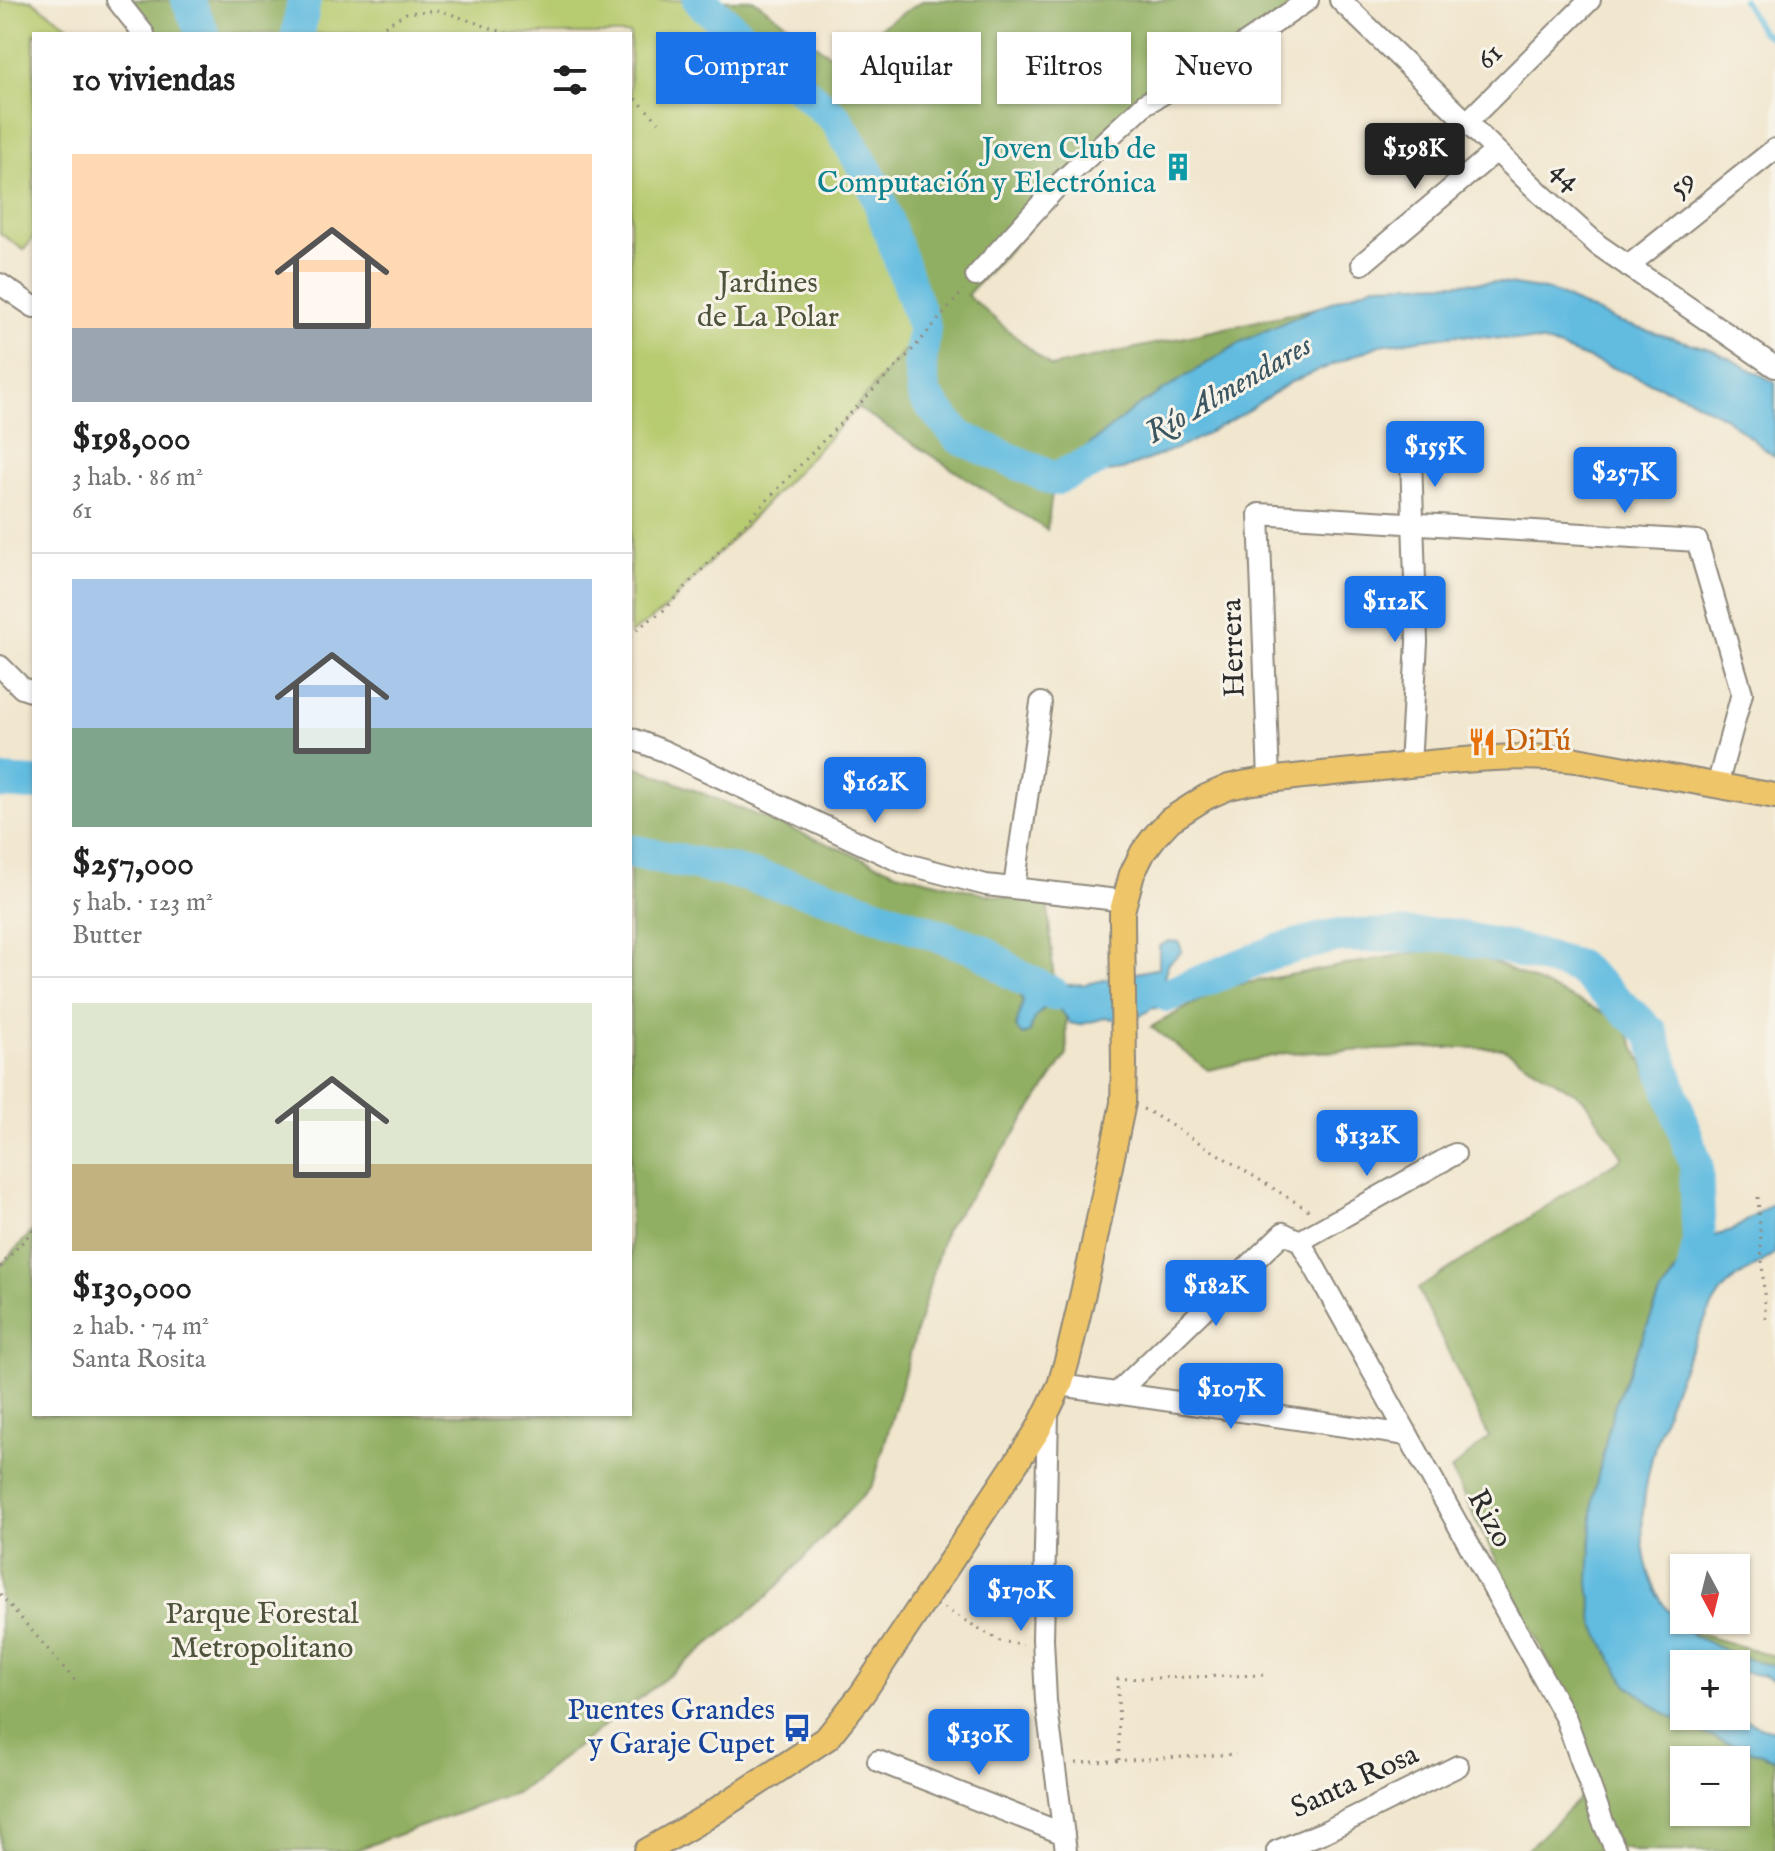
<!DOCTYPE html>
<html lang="es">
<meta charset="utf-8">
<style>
body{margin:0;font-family:"IM FELL English",serif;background:#f2f2f2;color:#222;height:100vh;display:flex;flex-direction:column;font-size:30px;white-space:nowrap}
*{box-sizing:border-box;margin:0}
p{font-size:26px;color:#767676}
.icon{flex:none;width:44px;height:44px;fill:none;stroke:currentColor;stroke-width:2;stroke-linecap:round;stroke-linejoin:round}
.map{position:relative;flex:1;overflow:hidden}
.details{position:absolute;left:32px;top:32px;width:600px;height:1384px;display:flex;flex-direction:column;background:#fff;border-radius:0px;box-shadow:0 2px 6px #0004}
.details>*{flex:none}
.hud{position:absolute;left:656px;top:32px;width:760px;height:72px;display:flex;gap:16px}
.needle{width:52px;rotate:173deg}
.controls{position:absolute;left:1670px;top:1554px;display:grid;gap:16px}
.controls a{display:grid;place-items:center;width:80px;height:80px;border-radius:0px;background:#fff;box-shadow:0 2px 6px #0004;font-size:40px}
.price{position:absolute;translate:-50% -68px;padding:0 18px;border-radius:8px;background:#1a73e8;color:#fff;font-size:26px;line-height:52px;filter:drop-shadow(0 2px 4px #0008)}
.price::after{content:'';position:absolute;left:50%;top:48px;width:24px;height:18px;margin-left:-12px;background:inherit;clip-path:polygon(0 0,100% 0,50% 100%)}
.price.current{background:#222;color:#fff}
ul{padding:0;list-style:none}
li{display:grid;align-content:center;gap:16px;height:424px;padding:0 40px}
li+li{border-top:2px solid #e0e0e0}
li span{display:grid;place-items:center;height:248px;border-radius:0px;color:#555}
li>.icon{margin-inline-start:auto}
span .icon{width:144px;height:144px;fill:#fffc;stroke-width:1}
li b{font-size:34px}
h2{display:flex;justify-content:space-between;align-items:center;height:96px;padding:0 40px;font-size:34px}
.pill{padding:0 28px;border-radius:0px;background:#fff;box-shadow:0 2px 6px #0004;font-size:28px;line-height:72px}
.pill.current{background:#1a73e8;color:#fff}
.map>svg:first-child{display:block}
.green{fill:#b7cb6f;stroke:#717b4d;stroke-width:2}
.forest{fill:#91af62;stroke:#5e6d46;stroke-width:2;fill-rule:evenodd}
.water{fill:#62bce0;stroke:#467486;stroke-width:2}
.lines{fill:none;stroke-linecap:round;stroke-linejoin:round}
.stream{stroke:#62bce0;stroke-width:6}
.river{stroke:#62bce0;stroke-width:34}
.minor-casing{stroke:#8e887c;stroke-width:24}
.major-casing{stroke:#8e887c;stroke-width:28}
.path{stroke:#8e887c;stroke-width:3;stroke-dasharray:2 6;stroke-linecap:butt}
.minor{stroke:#fff;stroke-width:20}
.major{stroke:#eec569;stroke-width:24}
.labels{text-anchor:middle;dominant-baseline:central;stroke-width:6;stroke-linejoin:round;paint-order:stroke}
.street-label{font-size:30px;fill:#2b2b2b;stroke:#f7f3e8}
.culture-label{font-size:30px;fill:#0d838f;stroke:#f7f3e8;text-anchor:end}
.park-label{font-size:30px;fill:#4e533c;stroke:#f7f3e8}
.food-label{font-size:30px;fill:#c56008;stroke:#f7f3e8;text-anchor:start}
.transit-label{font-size:30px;fill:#164399;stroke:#f7f3e8;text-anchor:end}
.water-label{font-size:32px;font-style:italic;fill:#3c5661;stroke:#f7f3e8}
</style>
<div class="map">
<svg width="1775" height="1851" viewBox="0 0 1775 1851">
<rect width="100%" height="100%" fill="#f7f3e8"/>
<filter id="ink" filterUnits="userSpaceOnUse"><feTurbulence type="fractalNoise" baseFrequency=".0125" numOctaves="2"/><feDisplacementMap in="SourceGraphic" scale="16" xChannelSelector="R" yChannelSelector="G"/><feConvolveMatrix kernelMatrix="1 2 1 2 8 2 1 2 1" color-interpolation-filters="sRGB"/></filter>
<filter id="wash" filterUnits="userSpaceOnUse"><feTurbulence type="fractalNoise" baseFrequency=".006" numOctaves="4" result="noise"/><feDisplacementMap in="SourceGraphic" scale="32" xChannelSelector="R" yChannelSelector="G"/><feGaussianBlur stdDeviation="1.8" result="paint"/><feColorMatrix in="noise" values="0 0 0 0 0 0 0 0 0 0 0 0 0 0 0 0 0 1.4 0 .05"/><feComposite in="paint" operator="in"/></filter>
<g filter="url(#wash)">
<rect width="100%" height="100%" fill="#f1e6ce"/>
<path class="green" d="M0 0H31L80 34H34V236L24 250 0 233Z
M304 0H699L836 119 873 183 924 327 906 357 664 610 630 634V34H298Z"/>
<path class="forest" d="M132 0H304L297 34H148Z
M699 0H754L833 57 924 0H1308L1145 104 967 295 1051 367 1316 308 1243 341 1135 408 1078 454 1054 479 1047 530 856 407 924 327 873 183 836 119Z
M630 764 897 872 985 894 1048 905 1054 984 1039 981 1016 987 1023 1001 1016 1027 1020 1033 1025 1035 1030 1032 1034 1018 1042 1009 1054 1006 1060 1009 1066 1016 1067 1055 1008 1144 945 1230 873 1485 766 1598 703 1649 520 1791 353 1851H0V1267L34 1229V1414H630Z
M1455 945 1622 1021 1685 1150 1686 1256 1660 1295 1613 1410 1590 1545 1629 1686 1663 1712 1707 1735 1775 1759V1851H1634L1624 1847 1616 1851H1526L1594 1784 1576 1717 1451 1470 1489 1437 1418 1289 1623 1157 1584 1099 1502 1048H1436L1286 1053 1208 1070 1151 1027 1224 987ZM1684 1760H1736V1812H1684Z
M1689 1631 1775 1656V1667L1737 1656 1694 1636Z"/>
<path class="water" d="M1496 282 1551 291 1618 322 1713 350 1767 378 1775 383V457L1724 417 1689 398 1632 375 1544 342 1456 335 1380 345 1291 382 1241 415 1185 445 1122 470 1054 479 1078 454 1135 408 1243 341 1316 308 1375 285Z
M1169 941 1179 942 1182 951 1167 965 1164 978 1167 982 1175 977C1190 982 1193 978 1204 968L1211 978 1215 989 1178 1009 1153 1008 1132 1021 1105 1018 1079 1025 1070 1023C1054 995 1037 1006 1030 1032L1024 1035 1020 1033 1016 1027 1023 1001 1013 973 1039 981 1067 985 1086 984 1159 968V946Z
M1775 1202V1254C1760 1264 1742 1273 1729 1284 1717 1294 1707 1317 1700 1331 1669 1392 1629 1497 1647 1566 1650 1578 1657 1595 1664 1605 1672 1616 1684 1626 1694 1636L1737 1656 1775 1667V1681L1764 1676 1736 1671V1664H1684V1716H1736L1762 1727 1775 1730V1759L1707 1735 1663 1712 1629 1686 1614 1664 1594 1624 1589 1583 1593 1497 1613 1410 1660 1295 1686 1256 1699 1244 1717 1235 1731 1231Z"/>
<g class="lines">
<path class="stream" d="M1743 0 1761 31 1775 40"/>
<path class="river" d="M188 0 203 34
M699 0 836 119 873 183 924 327 920 364 924 396 959 437 1054 479 1095 461
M298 34 304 0
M0 782 34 784
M630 851 732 871 823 895 980 950 1013 973 1053 994
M1168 995 1277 951 1334 936 1446 935 1505 947 1578 967 1651 1032 1696 1165 1699 1244 1690 1289"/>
</g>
</g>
<g filter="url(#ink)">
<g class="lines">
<defs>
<path id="minor" d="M117 0 144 34
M1340 0 1540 193 1598 245 1775 367
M1467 122 1590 0
M1362 264 1496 151
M1628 266 1775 149
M976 276 1062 181 1145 104 1215 64 1308 0
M0 284 34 307
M0 666 22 688 34 692
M630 738 664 751 903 863 986 885 1126 901
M1410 765 1417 642 1411 457
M1269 780 1259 514 1697 541 1742 693 1717 786
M1014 887 1041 703
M1300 1241 1455 1154
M1060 1385 1407 1435
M1118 1392 1283 1233 1300 1241 1566 1719 1603 1822 1616 1851
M1048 1412 1043 1639 1046 1701 1066 1851
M878 1761 1064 1834
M1277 1851 1324 1832 1458 1766"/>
<path id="major" d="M647 1851 703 1819 827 1738 862 1694 1038 1430 1060 1385 1068 1357 1090 1263 1123 1103 1124 1065 1122 922V911L1132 874 1143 852 1156 835 1170 820 1206 797 1229 787 1247 783C1292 776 1337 773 1381 768 1446 761 1512 753 1577 760L1775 796"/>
</defs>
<use href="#minor" class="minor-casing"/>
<use href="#major" class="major-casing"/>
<path class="path" d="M371 34 406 13 439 10 508 34
M630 93 659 122
M630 634 664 610 822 442 906 357 964 290
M1143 1109 1148 1111 1310 1211
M1758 1197 1766 1324
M0 1267 34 1229
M0 1594 78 1684
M944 1608 1000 1641 1023 1645
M1119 1760 1118 1679 1263 1675
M1076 1763 1236 1754"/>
<use href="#minor" class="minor"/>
<use href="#major" class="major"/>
</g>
</g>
<defs>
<symbol id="building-bare" viewBox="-9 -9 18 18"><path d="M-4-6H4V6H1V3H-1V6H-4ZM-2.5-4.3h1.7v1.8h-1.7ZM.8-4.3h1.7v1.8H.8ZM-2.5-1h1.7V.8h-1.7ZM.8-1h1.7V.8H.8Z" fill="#0f9aa8" stroke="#f7f3e8" stroke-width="2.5" paint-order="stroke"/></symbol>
<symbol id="restaurant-bare" viewBox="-9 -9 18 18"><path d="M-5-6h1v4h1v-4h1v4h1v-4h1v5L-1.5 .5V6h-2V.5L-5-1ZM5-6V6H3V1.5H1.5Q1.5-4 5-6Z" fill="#e8710a" stroke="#f7f3e8" stroke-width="2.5" paint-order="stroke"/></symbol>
<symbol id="bus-bare" viewBox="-9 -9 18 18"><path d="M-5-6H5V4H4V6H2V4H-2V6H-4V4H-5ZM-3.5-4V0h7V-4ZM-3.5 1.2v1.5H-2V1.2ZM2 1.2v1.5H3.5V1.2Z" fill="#1a4fb4" stroke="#f7f3e8" stroke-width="2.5" paint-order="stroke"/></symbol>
</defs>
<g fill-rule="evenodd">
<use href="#building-bare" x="1158" y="147" width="40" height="40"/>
<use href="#restaurant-bare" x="1462" y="722" width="40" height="40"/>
<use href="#bus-bare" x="777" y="1708" width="40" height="40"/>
</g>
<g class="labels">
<g class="street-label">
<text transform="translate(1490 57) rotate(-45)">61</text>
<text transform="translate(1566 176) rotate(43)">44</text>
<text transform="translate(1683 184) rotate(-38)">59</text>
<text transform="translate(1234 648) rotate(-92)">Herrera</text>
<text transform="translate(1489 1519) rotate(61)">Rizo</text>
<text transform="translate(1355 1782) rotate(-25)">Santa Rosa</text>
</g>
<g class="culture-label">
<text x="1156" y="150">Joven Club de<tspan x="1156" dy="34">Computación y Electrónica</tspan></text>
</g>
<g class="park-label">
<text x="768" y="284">Jardines<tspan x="768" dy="34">de La Polar</tspan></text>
<text x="262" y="1615">Parque Forestal<tspan x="262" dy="34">Metropolitano</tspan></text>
</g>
<g class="food-label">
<text x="1504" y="742">DiTú</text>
</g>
<g class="transit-label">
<text x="775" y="1711">Puentes Grandes<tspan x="775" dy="34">y Garaje Cupet</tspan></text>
</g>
<g class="water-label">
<text transform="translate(1229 390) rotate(-30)">Río Almendares</text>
</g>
</g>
</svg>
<div class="controls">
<a><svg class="needle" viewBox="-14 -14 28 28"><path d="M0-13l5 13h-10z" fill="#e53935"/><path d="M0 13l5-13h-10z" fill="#767676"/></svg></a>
<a>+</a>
<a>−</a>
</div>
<b class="price current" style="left:1415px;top:191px">$198K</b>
<b class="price" style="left:1435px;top:489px">$155K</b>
<b class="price" style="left:1625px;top:515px">$257K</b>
<b class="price" style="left:1395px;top:644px">$112K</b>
<b class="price" style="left:875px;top:825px">$162K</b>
<b class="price" style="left:1367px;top:1178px">$132K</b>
<b class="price" style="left:1216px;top:1328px">$182K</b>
<b class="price" style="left:1231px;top:1431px">$107K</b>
<b class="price" style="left:1021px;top:1633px">$170K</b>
<b class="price" style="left:979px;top:1777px">$130K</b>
<div class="hud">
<a class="pill current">Comprar</a>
<a class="pill">Alquilar</a>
<a class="pill">Filtros</a>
<a class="pill">Nuevo</a>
</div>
<section class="details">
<h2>10 viviendas<svg class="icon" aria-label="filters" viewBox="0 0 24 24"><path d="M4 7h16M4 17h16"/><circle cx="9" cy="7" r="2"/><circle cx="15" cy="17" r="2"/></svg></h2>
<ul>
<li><span style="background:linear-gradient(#ffd9b3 70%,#9aa5b1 0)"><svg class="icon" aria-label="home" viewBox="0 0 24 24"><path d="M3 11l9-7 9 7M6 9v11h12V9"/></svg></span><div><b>$198,000</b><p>3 hab. · 86 m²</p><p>61</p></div></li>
<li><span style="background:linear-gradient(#a9c7e8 60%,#7fa58c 0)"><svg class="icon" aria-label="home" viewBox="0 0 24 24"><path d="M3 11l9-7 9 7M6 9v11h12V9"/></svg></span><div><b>$257,000</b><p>5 hab. · 123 m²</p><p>Butter</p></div></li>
<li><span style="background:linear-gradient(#dfe7d0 65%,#c2b280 0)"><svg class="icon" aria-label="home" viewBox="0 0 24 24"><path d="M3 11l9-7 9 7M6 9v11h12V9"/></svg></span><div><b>$130,000</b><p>2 hab. · 74 m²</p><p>Santa Rosita</p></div></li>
</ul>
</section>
</div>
